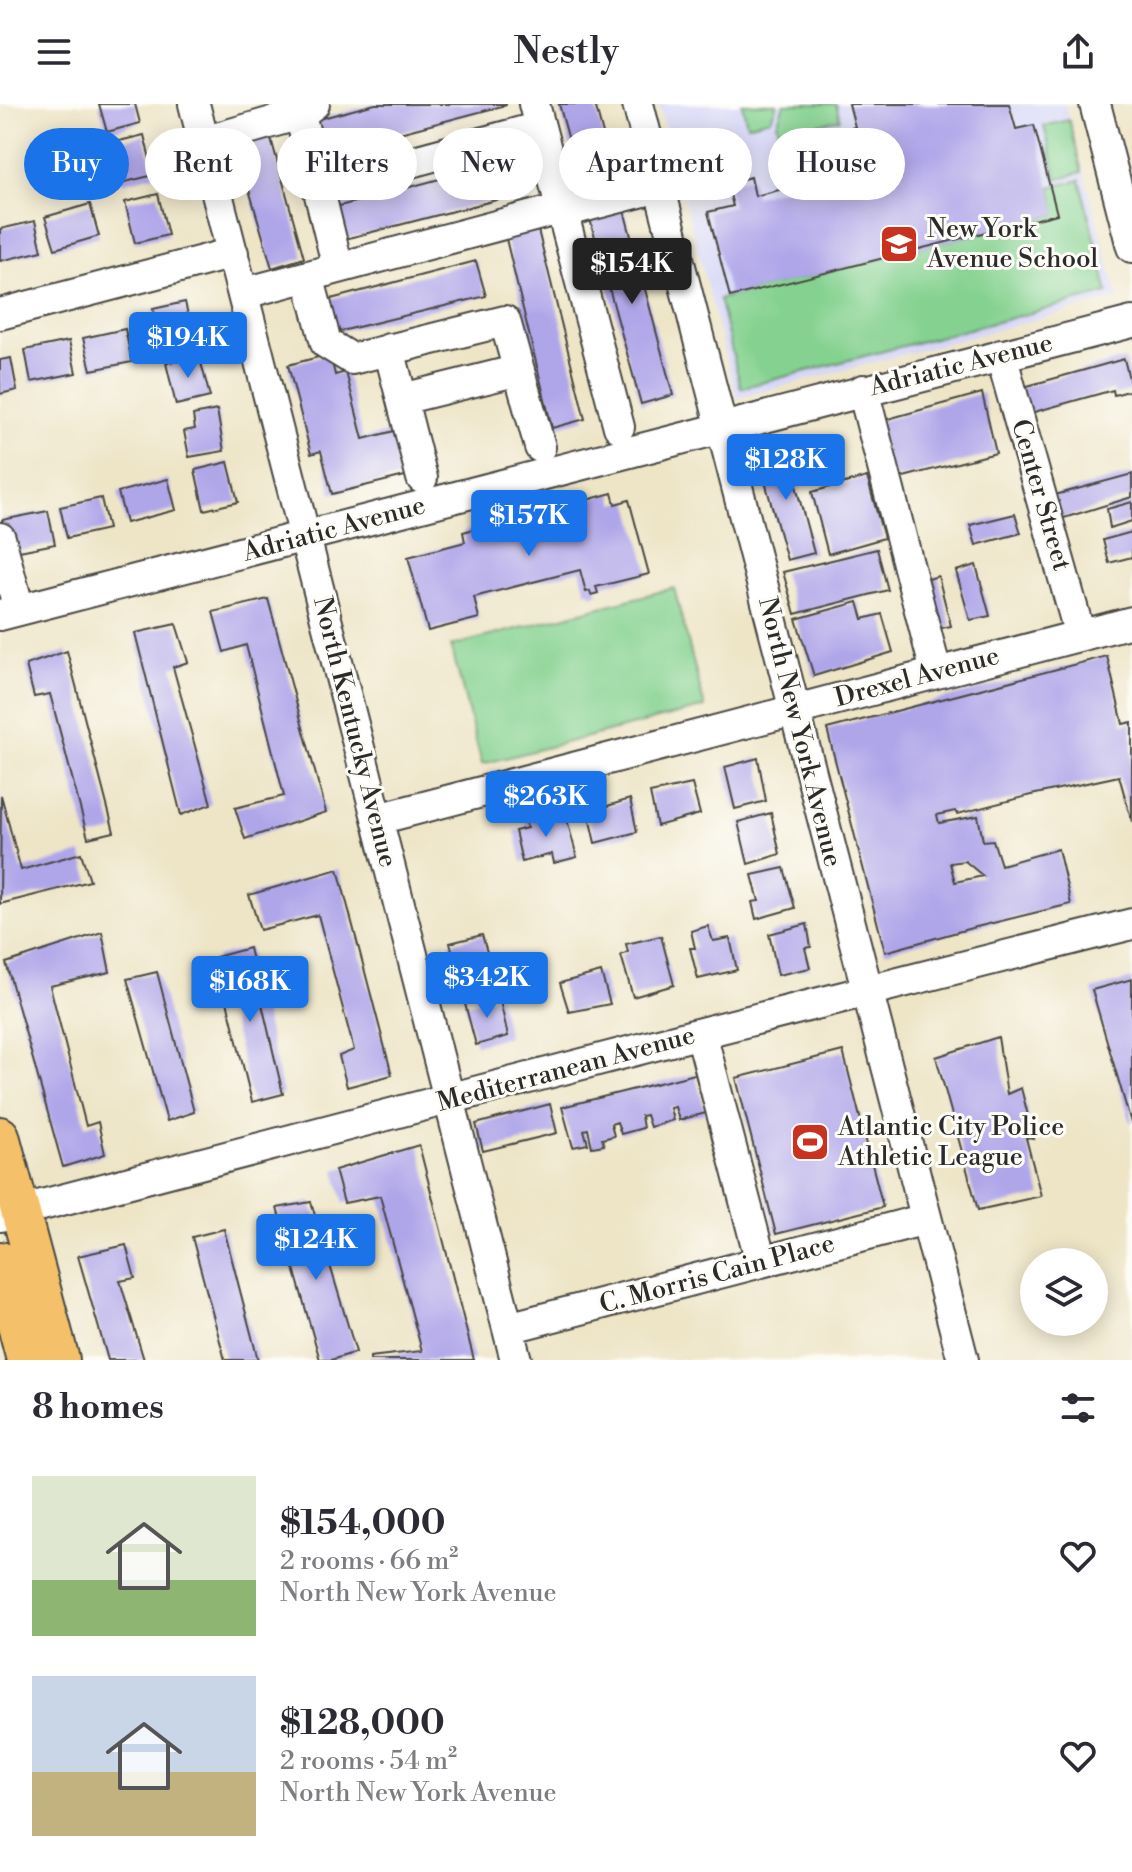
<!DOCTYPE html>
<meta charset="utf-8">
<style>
body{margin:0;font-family:"Libre Bodoni",serif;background:#f2f2f3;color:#2b2b33;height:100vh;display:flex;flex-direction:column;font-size:30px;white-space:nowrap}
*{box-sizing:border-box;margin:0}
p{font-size:26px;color:#7c7c81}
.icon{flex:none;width:44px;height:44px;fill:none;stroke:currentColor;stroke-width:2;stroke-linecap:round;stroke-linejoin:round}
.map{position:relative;height:1256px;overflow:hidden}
.sheet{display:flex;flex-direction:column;background:#fff;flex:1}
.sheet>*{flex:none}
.hud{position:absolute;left:24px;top:24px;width:1084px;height:72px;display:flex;gap:16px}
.controls{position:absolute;left:1020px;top:1144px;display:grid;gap:16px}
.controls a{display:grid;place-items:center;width:88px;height:88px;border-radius:50%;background:#fff;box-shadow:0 4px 20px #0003;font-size:40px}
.price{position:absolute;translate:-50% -68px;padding:0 18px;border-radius:8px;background:#1a73e8;color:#fff;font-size:26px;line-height:52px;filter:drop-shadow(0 2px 4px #0008)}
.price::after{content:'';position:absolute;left:50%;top:48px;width:24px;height:18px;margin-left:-12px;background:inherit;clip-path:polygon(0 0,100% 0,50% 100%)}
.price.active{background:#222;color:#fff}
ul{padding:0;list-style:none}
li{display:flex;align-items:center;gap:24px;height:200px;padding:0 32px}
li span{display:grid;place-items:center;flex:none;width:224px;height:160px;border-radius:0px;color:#555}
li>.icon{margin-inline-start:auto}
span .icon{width:96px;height:96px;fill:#fffc;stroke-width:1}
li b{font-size:34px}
h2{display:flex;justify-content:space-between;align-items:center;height:96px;padding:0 32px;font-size:34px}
.tag{padding:0 28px;border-radius:36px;background:#fff;box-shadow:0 4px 20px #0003;font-size:28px;line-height:72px}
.tag.active{background:#1a73e8;color:#fff}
header{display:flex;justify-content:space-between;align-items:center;height:104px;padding:0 32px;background:#fff;font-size:36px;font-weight:600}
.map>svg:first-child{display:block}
.built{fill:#d7d7f8}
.green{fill:#85d290;stroke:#587e5e;stroke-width:2}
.building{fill:#afa5e9;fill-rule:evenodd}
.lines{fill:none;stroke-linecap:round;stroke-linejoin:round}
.minor-casing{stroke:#484742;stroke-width:34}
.major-casing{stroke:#484742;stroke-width:42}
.minor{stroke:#fff;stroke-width:30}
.major{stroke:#f4c16a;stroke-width:38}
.labels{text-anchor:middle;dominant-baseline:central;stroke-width:6;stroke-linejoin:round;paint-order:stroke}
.poi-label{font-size:26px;fill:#2b2b2b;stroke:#fdfcf7;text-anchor:start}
.street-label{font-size:26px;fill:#2b2b2b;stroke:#fdfcf7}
</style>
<header><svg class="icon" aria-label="menu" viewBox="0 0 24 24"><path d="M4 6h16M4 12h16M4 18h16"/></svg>Nestly<svg class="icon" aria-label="share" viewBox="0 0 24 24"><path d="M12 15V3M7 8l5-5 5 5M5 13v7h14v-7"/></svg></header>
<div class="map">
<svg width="1132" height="1256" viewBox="0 0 1132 1256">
<rect width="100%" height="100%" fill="#fdfcf7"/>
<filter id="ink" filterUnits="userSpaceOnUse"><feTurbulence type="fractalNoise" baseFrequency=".0125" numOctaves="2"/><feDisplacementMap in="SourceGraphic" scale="16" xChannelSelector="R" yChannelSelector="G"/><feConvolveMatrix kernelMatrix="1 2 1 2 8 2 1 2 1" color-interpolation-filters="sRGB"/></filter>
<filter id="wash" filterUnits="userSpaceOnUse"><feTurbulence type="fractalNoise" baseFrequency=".006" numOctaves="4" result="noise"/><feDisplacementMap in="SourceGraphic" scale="32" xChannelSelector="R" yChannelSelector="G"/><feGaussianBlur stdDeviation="1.8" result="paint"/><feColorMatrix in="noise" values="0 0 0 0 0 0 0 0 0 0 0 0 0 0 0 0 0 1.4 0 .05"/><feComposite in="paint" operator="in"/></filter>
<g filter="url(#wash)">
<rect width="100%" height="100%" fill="#eee5c7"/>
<path class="built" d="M659 0H1065L1118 194 737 294Z"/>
<path class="green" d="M742 0H777L771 15 747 21Z
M784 0H836L840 15 780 30 777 20Z
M1069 16 1082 68 1057 75 1044 22Z
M1080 76 1108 189 741 284 719 195 1056 110 1050 83Z
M674 484 705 603 482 660 451 542Z"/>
<g id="blocks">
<path class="building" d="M99 0H135L140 19 107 28Z
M375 0H506V1L320 50 311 17Z
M559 0H595L614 71 581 80Z
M849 0H1009L1016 25 1034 21 1057 110 730 193 708 108 733 102 727 79 751 73 755 92 807 79 796 38 855 23Z
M144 31 154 71 121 79 111 39Z
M270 31 304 154 272 164 236 41Z
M521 53 531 87 345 135 336 103Z
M158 90 168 131 135 139 125 98Z
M90 100 99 132 55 145 45 113Z
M624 106 673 291 641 300 590 115Z
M35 117 42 147 0 157V125Z
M538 126 585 315 552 324 506 135Z
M476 157 486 192 337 228 327 196Z
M185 198 195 240 163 247 153 205Z
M125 225 132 258 91 266 83 234Z
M69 237 76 269 31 278 25 246Z
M330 250 335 271 346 268 363 335 402 325 413 370 332 390 321 347 311 350 288 261Z
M199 251 210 293 176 301 166 259Z
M11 254 17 286 0 290V256Z
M1124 255 1132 286 1114 291 1113 286 1027 310 1020 284Z
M982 289 996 349 892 376 877 318Z
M217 306 224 347 189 353 184 327 195 325 193 311Z
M785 341 814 449 787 456 757 349Z
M228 358 238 398 204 406 195 366Z
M1132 370V393L1051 418 1044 394Z
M867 373 884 434 828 450 812 388Z
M168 375 176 406 126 419 118 388Z
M612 389 615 400 629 396 649 470 596 483 598 489 591 491 590 487 586 488 580 466 474 493 479 514 428 527 408 453 465 438 463 428 486 422 487 425 548 409V406L570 401 573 410 578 409 576 399Z
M101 394 108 425 67 434 60 403Z
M1132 398V417L1110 424 1107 405Z
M48 407 55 440 9 449 2 416Z
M1015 410 1021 429 976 441 970 421Z
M1132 428V453L1109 459 1103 436Z
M877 445 888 486 795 510 783 468Z
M976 461 990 512 970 516 956 467Z
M938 472 951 522 932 526 919 478Z
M268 495 326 708 245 735 235 704 284 692 246 541 224 548 213 508Z
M858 498 863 515 882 510 893 548 814 572 796 515Z
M176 520 188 558 173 563 211 700 181 711 135 529Z
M67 547 114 728 88 734 50 590 34 593 26 561Z
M1107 552 1123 620 1132 618V718L1119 672 1031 691 958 710 955 707 937 711 939 719 978 712 983 737 993 736 1001 761 1058 745 1071 800 968 825 885 848 827 625ZM965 757 983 772 955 778 950 759Z
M758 654 766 697 735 705 725 663Z
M692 680 700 710 657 722 650 689Z
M1 691 21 766 81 749 90 777 0 800Z
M630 695 637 728 595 739 588 708Z
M547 709 549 717 566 712 577 753 554 759 552 750 522 758 515 727 527 724 525 716Z
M771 709 780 750 748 760 738 718Z
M784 764 795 804 756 815 752 798 759 797 752 771Z
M338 765 392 971 347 983 339 952 354 946 318 811 260 826 249 791Z
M807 820 811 843 805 844 810 864 778 871 769 830Z
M708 822 713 837 730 834 737 866 698 875 690 844H695L691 827Z
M102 828 110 868 50 882 86 1022 98 1018 105 1050 63 1063 6 859Z
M482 831 494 872 461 878 450 839Z
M661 832 674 881 633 893 621 851 628 848 626 840Z
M249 844 283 990 252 998 216 853Z
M157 868 194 1008 167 1017 127 875Z
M601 868 610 900 569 908 560 879Z
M1132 875V1019H1131L1092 886Z
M499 892 508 932 476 941 465 900Z
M998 933 1007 990 1021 984 1034 1035 1026 1034 1041 1092 978 1106 936 953Z
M843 947 883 1103 776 1130 736 974Z
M695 970 706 1009 679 1016 675 1003 670 1004 673 1016 650 1023 646 1011 641 1012 643 1024 621 1030 617 1018 611 1020 614 1032 602 1035 604 1041 592 1043 588 1025 584 1026 588 1040 573 1043 562 1003Z
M550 1000 557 1029 483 1047 476 1020Z
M419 1041 474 1256H370V1253L422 1247 380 1092 344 1099 335 1066Z
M311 1098 356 1248 331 1256H320L277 1104Z
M224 1125 258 1256H225L192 1133Z
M126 1141 135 1174 120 1177 144 1256H108L78 1152Z"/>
</g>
</g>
<g filter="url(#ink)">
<use href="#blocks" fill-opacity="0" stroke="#484742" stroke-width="2"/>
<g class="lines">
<defs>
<path id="minor" d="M194 0 516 1256
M293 0 300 10 338 164
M534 0 619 323
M638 0 963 1256
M1095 0 1132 143
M217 34 300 10 314 0
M318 83 540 23
M308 172 326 239 352 255 505 217 540 343
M256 186 552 107 563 108 659 83
M0 210 233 149
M389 245 422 374
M1001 251 1080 531
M863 286 936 568
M402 295 519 266
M0 434 19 506
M0 511 1132 218
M378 715 1132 518
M701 929 761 1158
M0 1112 701 929 1132 820
M508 1224 926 1115"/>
<path id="major" d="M0 1032 60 1256
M0 1157 26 1256"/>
</defs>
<use href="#minor" class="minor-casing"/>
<use href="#major" class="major-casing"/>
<use href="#minor" class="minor"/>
<use href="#major" class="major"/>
</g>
</g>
<defs>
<symbol id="school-square" viewBox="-11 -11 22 22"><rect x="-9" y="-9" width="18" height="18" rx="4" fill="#c8321e" stroke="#fdfcf7"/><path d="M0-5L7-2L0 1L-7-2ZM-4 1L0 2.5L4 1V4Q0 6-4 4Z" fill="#fff"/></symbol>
<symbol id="stadium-square" viewBox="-11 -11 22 22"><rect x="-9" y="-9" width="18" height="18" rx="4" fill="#c8321e" stroke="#fdfcf7"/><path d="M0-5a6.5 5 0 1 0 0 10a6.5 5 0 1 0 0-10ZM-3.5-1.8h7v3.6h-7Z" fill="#fff"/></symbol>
</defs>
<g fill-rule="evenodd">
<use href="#school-square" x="877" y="118" width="44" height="44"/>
<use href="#stadium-square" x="788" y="1016" width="44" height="44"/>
</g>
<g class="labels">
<g class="poi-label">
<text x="927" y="125">New York<tspan x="927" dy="30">Avenue School</tspan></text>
<text x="838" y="1023">Atlantic City Police<tspan x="838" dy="30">Athletic League</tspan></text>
</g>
<g class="street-label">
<text transform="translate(961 261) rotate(-14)">Adriatic Avenue</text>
<text transform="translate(1041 391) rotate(74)">Center Street</text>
<text transform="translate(334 425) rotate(-15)">Adriatic Avenue</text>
<text transform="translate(917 573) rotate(-15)">Drexel Avenue</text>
<text transform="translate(355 628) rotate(76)">North Kentucky Avenue</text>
<text transform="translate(800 628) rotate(76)">North New York Avenue</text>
<text transform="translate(566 965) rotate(-15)">Mediterranean Avenue</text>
<text transform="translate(717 1170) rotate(-15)">C. Morris Cain Place</text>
</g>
</g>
</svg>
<div class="controls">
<a><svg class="icon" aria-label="layers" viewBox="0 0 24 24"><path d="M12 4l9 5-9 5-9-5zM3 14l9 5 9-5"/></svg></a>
</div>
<b class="price active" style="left:632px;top:202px">$154K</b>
<b class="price" style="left:188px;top:276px">$194K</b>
<b class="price" style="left:786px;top:398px">$128K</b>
<b class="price" style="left:529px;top:454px">$157K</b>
<b class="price" style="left:546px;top:735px">$263K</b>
<b class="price" style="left:487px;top:916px">$342K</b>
<b class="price" style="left:250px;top:920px">$168K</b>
<b class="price" style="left:316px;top:1178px">$124K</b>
<div class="hud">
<a class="tag active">Buy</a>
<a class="tag">Rent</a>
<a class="tag">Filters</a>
<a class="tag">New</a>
<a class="tag">Apartment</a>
<a class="tag">House</a>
</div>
</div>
<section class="sheet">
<h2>8 homes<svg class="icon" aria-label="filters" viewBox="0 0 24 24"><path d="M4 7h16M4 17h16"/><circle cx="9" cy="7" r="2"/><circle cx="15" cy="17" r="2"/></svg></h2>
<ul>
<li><span style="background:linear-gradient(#dfe7d0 65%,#8fb573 0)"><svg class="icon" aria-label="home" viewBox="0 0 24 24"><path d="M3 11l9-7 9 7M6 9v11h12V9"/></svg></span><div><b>$154,000</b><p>2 rooms · 66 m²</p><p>North New York Avenue</p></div><svg class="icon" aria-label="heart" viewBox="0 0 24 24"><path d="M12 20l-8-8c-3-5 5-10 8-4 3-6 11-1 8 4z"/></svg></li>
<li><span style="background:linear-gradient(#c9d6e8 60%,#c2b280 0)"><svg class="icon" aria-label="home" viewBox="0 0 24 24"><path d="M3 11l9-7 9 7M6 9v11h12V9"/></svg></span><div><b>$128,000</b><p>2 rooms · 54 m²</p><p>North New York Avenue</p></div><svg class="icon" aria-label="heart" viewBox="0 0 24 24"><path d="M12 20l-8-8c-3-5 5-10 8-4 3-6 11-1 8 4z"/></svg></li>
</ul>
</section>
